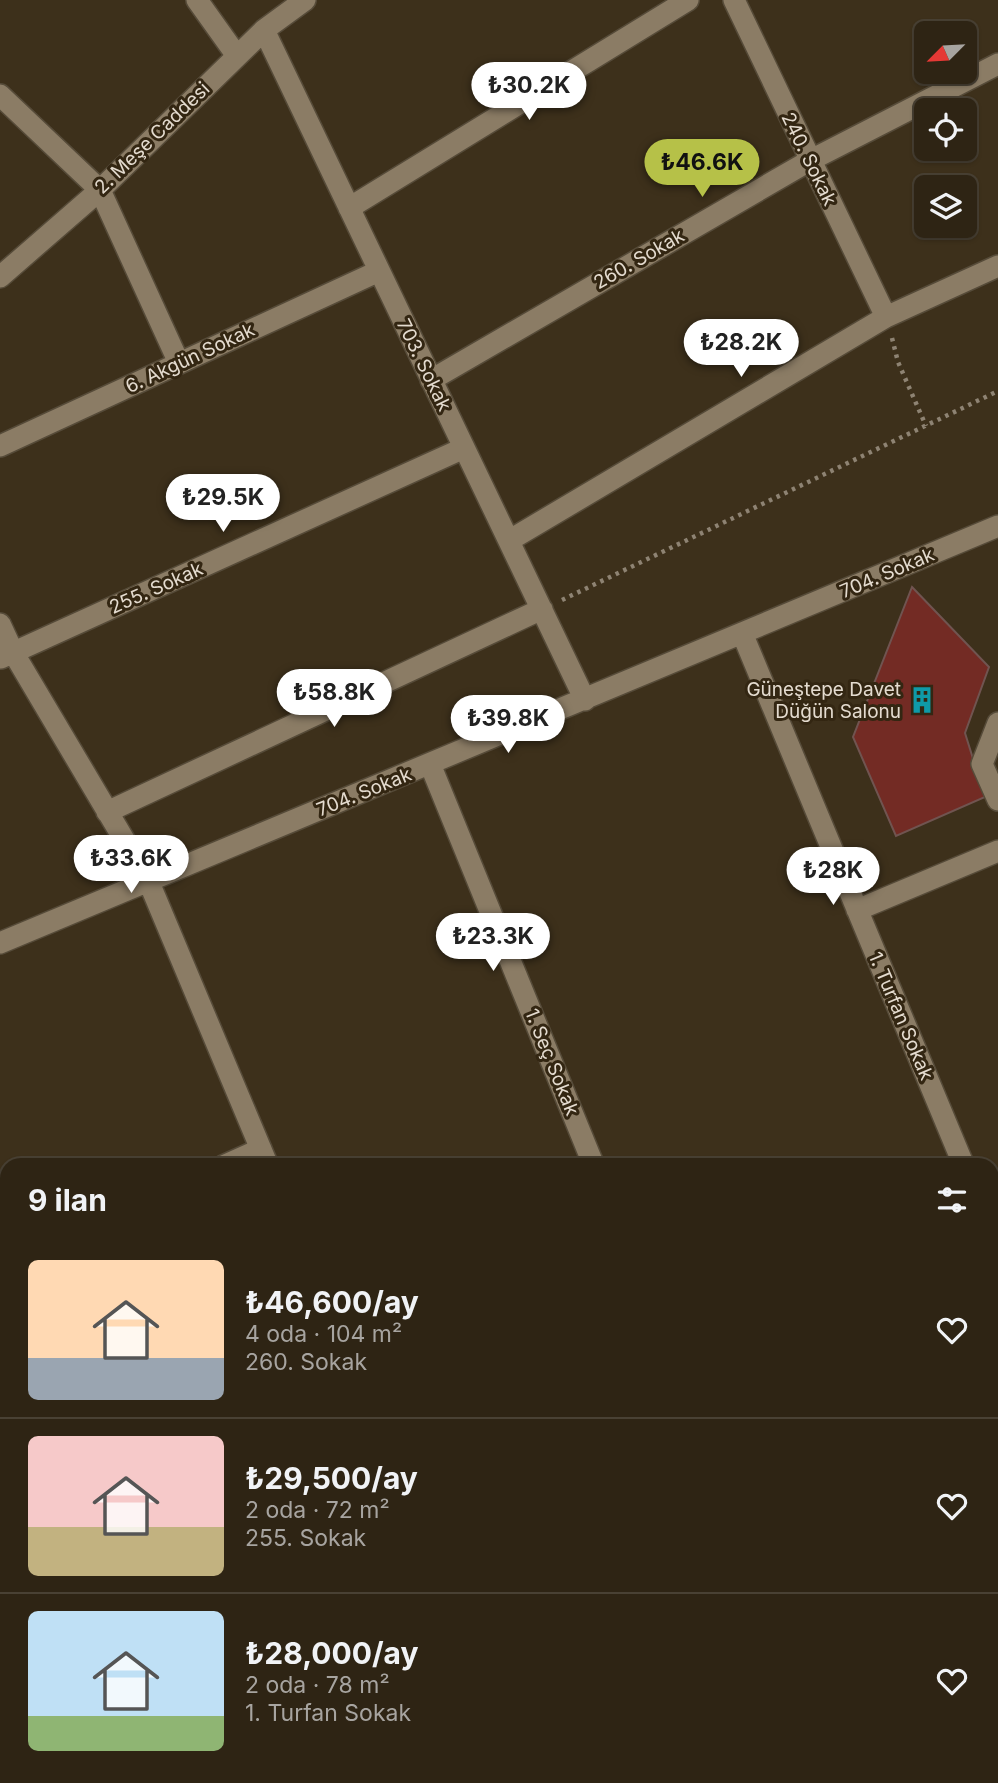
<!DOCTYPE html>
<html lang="tr">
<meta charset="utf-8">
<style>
body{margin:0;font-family:Inter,sans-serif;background:#362c1d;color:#f1f3f6;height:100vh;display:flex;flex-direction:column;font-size:26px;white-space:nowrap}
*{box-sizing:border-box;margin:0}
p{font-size:23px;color:#a7a4a0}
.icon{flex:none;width:38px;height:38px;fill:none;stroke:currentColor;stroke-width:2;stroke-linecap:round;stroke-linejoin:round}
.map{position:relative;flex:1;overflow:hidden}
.side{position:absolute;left:0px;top:1158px;width:999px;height:625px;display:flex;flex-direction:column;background:#2e2414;border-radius:21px 21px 0 0;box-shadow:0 2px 5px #0004,0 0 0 2px #494134}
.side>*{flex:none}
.needle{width:46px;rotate:246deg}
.tools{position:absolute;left:914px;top:21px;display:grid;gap:14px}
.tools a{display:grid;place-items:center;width:63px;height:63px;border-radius:10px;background:#2e2414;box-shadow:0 2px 5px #0004,0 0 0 2px #494134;font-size:35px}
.price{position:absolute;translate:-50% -60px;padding:0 16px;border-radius:24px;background:#fff;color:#222;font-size:23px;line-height:46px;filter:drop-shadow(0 2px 4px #0008)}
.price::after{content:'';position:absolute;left:50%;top:42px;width:21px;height:16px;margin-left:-10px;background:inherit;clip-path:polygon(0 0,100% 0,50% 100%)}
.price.selected{background:#b6c148;color:#111}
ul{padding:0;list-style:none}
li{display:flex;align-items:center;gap:21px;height:175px;padding:0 28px}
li+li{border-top:2px solid #494134}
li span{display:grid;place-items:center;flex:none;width:196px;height:140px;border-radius:10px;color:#555}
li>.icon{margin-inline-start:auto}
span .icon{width:84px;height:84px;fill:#fffc;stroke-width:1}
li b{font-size:30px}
h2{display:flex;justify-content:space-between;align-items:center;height:84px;padding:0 28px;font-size:30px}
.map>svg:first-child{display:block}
.building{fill:#732b24;stroke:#705450;stroke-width:2}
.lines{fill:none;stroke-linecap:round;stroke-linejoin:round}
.minor-casing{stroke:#564b39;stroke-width:24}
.path{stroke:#8e8373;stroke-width:4.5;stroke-dasharray:3.5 5;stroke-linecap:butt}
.minor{stroke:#8b7c65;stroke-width:21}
.labels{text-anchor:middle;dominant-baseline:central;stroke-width:6;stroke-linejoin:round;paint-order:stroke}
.street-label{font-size:19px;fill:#e4dbcf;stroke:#332612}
.poi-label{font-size:19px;fill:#e4dbcf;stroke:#332612;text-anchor:end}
</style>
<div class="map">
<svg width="998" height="1783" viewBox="0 0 998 1783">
<rect width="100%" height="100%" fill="#3d301b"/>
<path class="building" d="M912 587 989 667 965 733 985 797 896 836 853 737Z"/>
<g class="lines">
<defs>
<path id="minor" d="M197 0 237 56
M734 0 886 317
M264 30 585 700
M0 95 100 190 179 363
M349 208 688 0
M0 277 100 190 264 30 305 0
M431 380 809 161 998 64
M0 446 379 271
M510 540 886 317 998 266
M0 624 13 652 148 880 268 1166
M742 633 964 1166
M1 658 464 448
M998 723 982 764 998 800
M430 764 594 1166
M107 812 542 609
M857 910 998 851
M0 943 998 526
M223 1166 261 1149
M992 1234 998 1248
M992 1537 998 1534
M0 1607 7 1604
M844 1776 847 1783
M406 1783 422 1776"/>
</defs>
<use href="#minor" class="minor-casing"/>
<path class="path" d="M892 338 898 362 926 426
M562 600 998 391
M992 1568 998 1566
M485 1783 502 1776"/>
<use href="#minor" class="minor"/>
</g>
<defs>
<symbol id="building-bare" viewBox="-9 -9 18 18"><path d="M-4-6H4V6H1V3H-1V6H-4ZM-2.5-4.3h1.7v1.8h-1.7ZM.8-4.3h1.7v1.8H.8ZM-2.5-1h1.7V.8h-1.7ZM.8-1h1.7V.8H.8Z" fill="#0f9aa8" stroke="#332612" stroke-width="2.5" paint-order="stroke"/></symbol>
</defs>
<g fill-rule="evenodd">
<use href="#building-bare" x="903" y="681" width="38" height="38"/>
</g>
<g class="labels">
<g class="street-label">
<text transform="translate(152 138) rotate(-44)">2. Meşe Caddesi</text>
<text transform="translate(809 159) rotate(64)">240. Sokak</text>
<text transform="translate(639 259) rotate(-30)">260. Sokak</text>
<text transform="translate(190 358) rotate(-25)">6. Akgün Sokak</text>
<text transform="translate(424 365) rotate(64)">703. Sokak</text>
<text transform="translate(887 573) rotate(-23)">704. Sokak</text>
<text transform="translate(156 588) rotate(-24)">255. Sokak</text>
<text transform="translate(364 792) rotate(-22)">704. Sokak</text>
<text transform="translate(901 1016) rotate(67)">1. Turfan Sokak</text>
<text transform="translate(552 1062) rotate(68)">1. Seç Sokak</text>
</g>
<g class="poi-label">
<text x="901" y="689">Güneştepe Davet<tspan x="901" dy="22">Düğün Salonu</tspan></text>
</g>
</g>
</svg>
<div class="tools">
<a><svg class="needle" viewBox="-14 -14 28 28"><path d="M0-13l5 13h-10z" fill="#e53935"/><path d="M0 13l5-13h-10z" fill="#a7a4a0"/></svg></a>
<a><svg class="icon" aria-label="locate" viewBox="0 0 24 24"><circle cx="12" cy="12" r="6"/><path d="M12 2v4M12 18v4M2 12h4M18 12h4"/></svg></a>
<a><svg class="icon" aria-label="layers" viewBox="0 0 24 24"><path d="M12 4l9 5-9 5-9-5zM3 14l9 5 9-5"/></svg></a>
</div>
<b class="price" style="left:529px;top:122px">₺30.2K</b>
<b class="price selected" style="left:702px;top:199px">₺46.6K</b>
<b class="price" style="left:741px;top:379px">₺28.2K</b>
<b class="price" style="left:223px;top:534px">₺29.5K</b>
<b class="price" style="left:334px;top:729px">₺58.8K</b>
<b class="price" style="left:508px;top:755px">₺39.8K</b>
<b class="price" style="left:131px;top:895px">₺33.6K</b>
<b class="price" style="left:833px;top:907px">₺28K</b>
<b class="price" style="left:493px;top:973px">₺23.3K</b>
<section class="side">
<h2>9 ilan<svg class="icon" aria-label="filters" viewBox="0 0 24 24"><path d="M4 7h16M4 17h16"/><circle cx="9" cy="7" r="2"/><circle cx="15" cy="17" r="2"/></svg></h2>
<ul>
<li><span style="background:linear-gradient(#ffd9b3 70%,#9aa5b1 0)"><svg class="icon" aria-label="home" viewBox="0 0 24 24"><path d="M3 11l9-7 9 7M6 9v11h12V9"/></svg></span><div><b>₺46,600/ay</b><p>4 oda · 104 m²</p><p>260. Sokak</p></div><svg class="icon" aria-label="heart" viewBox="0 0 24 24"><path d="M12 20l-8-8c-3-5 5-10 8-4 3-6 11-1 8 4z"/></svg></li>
<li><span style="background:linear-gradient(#f6c9c9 65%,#c2b280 0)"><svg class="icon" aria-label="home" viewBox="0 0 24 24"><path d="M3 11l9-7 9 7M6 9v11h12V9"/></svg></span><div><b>₺29,500/ay</b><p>2 oda · 72 m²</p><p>255. Sokak</p></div><svg class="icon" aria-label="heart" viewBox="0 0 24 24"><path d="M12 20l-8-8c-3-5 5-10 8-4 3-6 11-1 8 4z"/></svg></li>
<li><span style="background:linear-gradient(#bfe0f5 75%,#8fb573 0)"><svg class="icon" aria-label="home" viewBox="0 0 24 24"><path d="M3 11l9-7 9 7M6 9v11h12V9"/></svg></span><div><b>₺28,000/ay</b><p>2 oda · 78 m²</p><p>1. Turfan Sokak</p></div><svg class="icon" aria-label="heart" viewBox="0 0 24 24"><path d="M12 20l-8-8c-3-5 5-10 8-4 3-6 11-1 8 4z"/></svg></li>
</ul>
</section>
</div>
